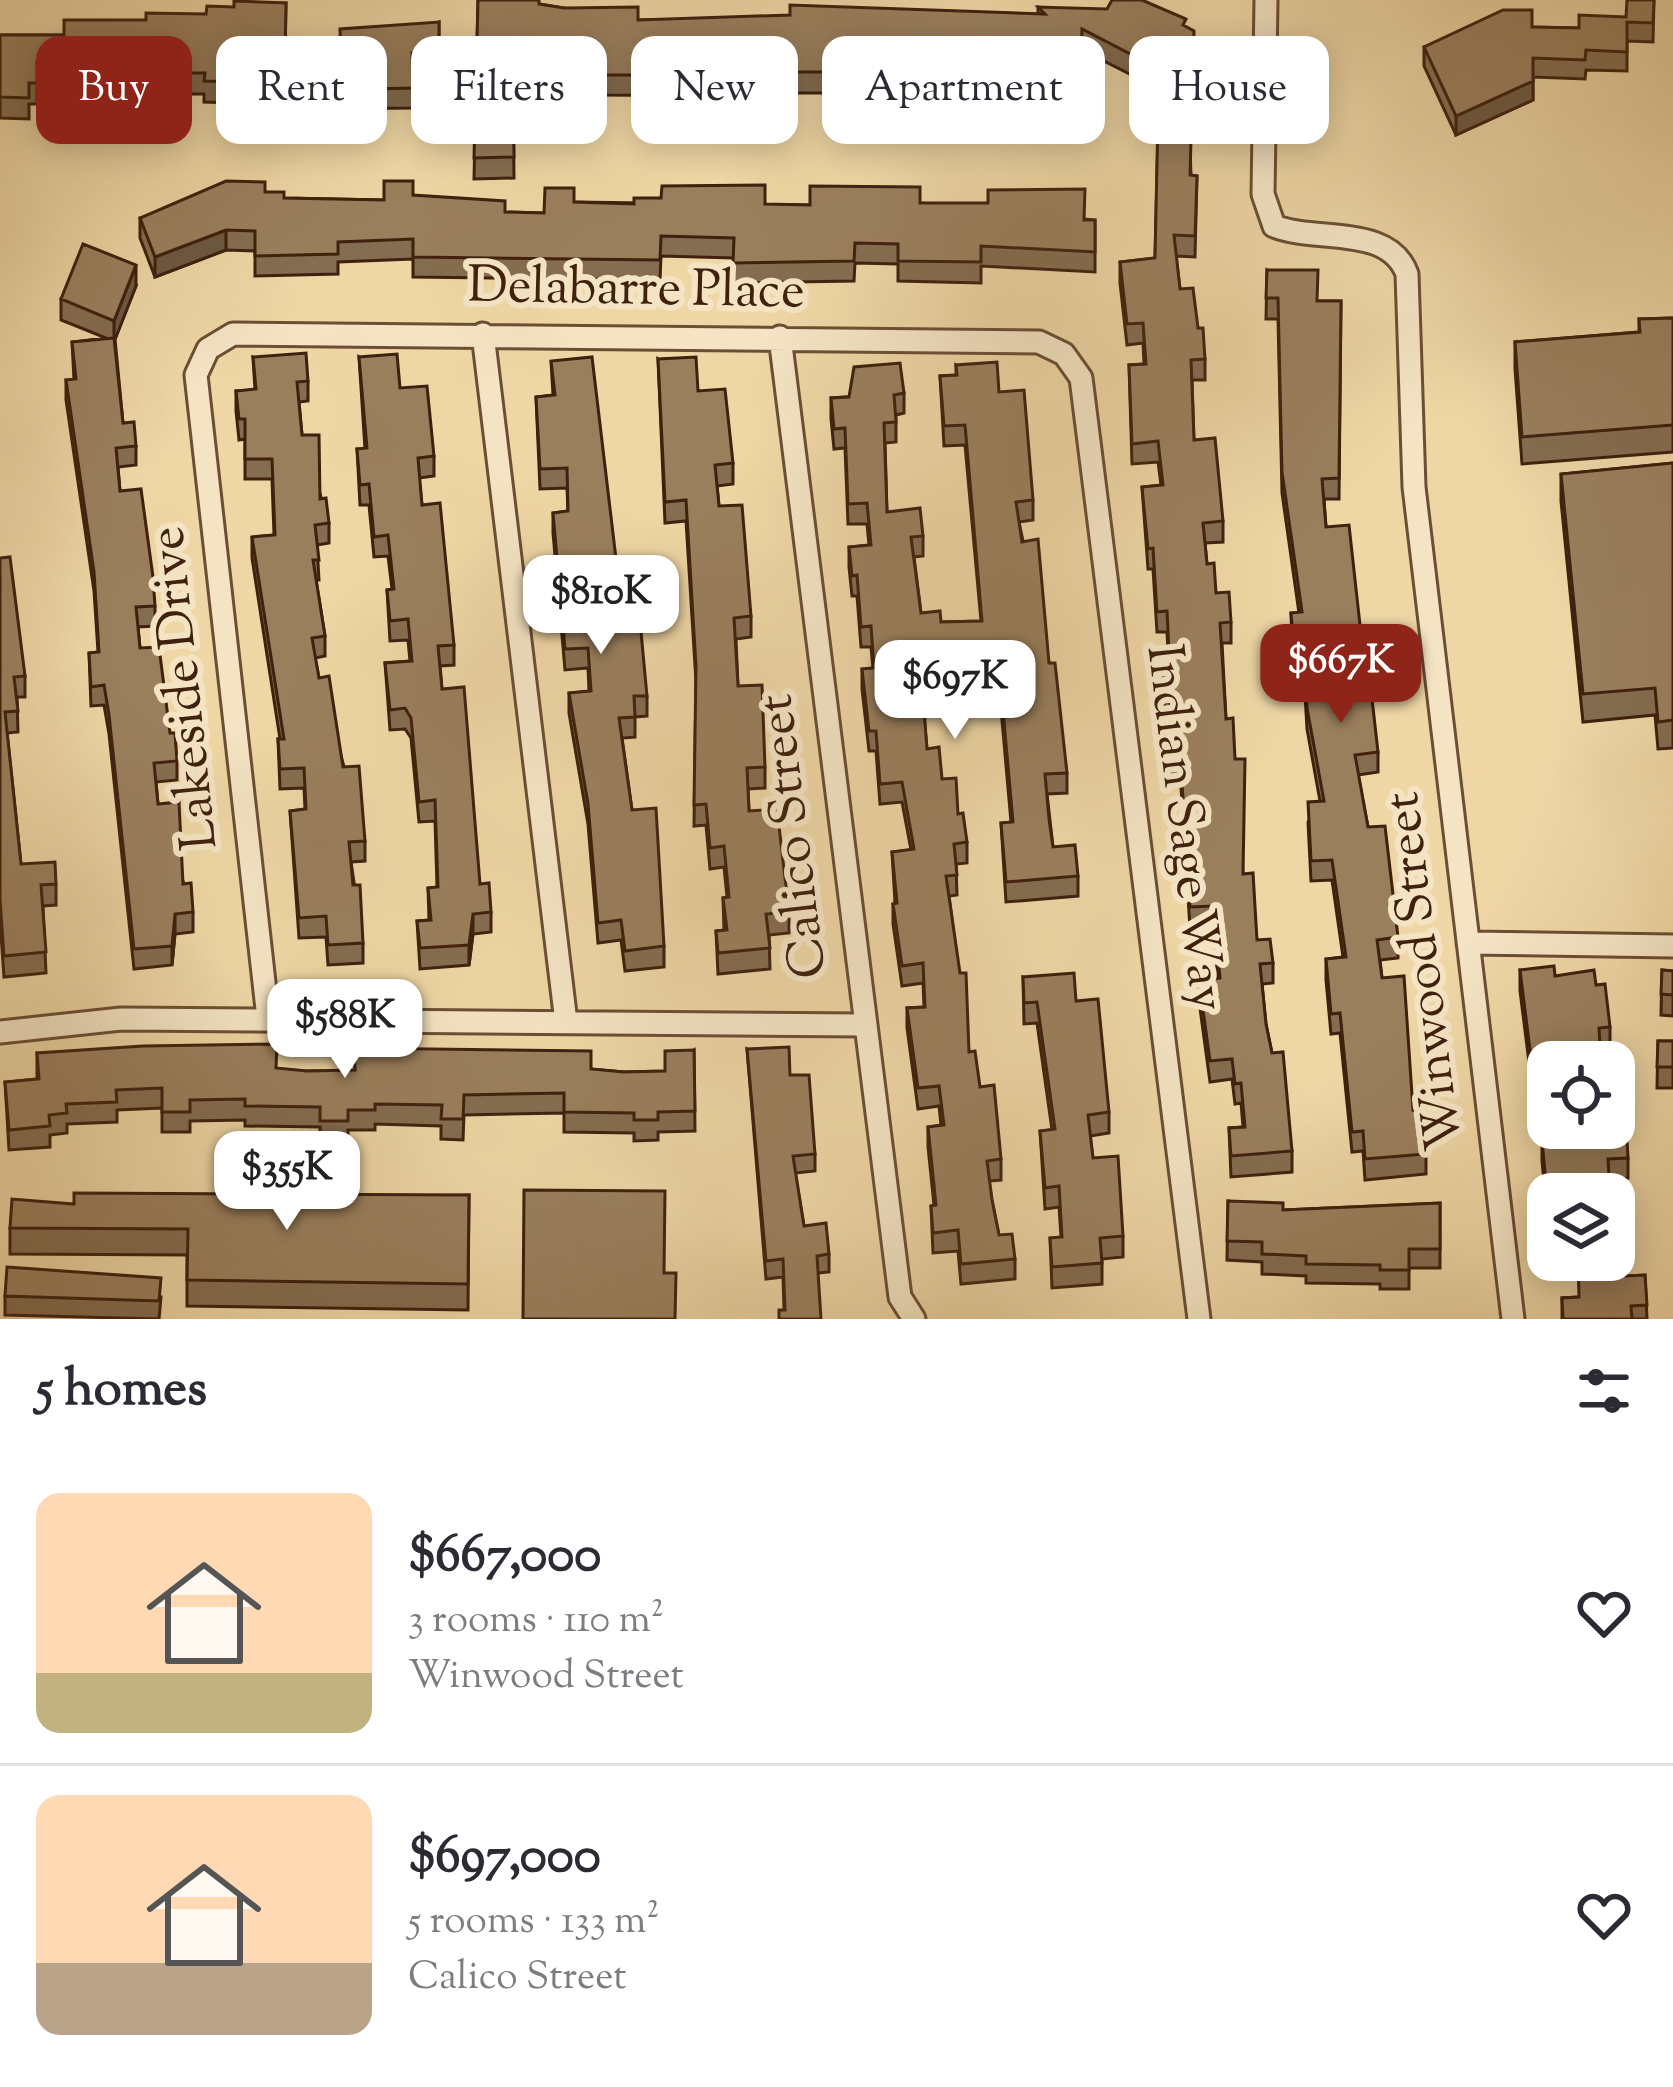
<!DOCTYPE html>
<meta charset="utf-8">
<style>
body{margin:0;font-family:"Sorts Mill Goudy",serif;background:#f2f2f3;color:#2b2b33;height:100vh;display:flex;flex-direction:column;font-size:45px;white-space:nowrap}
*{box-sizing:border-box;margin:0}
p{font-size:39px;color:#7c7c81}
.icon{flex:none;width:66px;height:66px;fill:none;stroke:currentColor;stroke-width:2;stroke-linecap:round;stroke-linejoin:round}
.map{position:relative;height:1319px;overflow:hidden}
.sheet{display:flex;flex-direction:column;background:#fff;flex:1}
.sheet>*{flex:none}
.guide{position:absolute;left:36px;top:36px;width:1602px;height:108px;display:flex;gap:24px}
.tools{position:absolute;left:1527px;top:1041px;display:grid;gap:24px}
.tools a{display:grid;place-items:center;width:108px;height:108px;border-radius:24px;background:#fff;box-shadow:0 6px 30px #0003;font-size:60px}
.price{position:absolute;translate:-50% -102px;padding:0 27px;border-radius:24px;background:#fff;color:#222;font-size:39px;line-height:78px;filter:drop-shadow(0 3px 6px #0008)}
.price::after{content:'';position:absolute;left:50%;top:72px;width:36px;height:27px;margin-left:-18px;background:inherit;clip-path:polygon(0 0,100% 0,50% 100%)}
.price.on{background:#8f2418;color:#fff}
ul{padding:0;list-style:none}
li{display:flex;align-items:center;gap:36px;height:300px;padding:0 36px}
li+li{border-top:3px solid #e1e1e2}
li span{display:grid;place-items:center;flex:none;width:336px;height:240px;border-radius:24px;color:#555}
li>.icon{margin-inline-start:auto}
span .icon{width:144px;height:144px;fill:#fffc;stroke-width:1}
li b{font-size:51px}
h2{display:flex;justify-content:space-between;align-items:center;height:144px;padding:0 36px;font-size:51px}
.pill{padding:0 42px;border-radius:24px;background:#fff;box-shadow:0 6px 30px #0003;font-size:42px;line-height:108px}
.pill.on{background:#8f2418;color:#fff}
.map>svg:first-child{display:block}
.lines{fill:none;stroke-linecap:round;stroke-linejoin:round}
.street-casing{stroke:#6b4e34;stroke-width:27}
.street{stroke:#f4e4c4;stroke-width:21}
.wall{fill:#846d50;stroke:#3f210e;stroke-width:3}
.shaded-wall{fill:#6c5941;stroke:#3f210e;stroke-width:3}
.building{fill:#9a7f5d;stroke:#3f210e;stroke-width:3}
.labels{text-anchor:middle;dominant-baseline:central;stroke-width:12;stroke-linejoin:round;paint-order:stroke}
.street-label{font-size:51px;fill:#3f210e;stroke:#f4e4c4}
</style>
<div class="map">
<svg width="1673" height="1319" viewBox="0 0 1673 1319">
<rect width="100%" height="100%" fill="#eed6a5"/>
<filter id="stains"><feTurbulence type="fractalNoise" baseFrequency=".00167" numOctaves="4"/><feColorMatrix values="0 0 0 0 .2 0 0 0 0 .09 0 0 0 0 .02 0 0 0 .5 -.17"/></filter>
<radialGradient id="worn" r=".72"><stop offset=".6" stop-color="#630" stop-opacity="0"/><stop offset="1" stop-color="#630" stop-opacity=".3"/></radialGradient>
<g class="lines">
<defs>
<path id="street" d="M1266 0 1263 194 1274 226C1317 243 1389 224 1407 274L1414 487 1513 1319
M483 334 566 1022
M780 337 900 1297 914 1319
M1468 943 1673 946
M268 1018 196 375 208 349 233 334 1039 342 1064 354 1081 378 1199 1319
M0 1032 121 1019 863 1025"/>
</defs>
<use href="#street" class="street-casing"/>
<use href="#street" class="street"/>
</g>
<path class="wall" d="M478 0 539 4 638 20 1038 14V7L1186 27 1191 175 1197 176 1195 257 1176 256 1180 289 1198 328 1205 359V380H1192L1194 440 1223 521V542L1205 543 1207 564 1216 593 1231 622V643H1222L1226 719 1235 759 1243 874 1257 940 1273 963V983L1262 984 1266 1024 1292 1151V1172L1231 1177 1229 1128 1243 1127 1241 1103 1235 1104 1232 1079 1210 1082 1199 1001V981L1218 979 1213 926 1190 928 1180 772 1172 773 1170 719 1165 720 1163 673H1169L1167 632H1157L1153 569H1148L1142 487 1161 485 1158 462 1132 464 1129 365 1144 364 1143 343 1127 345 1120 283V262L1155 258 1159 89 1082 50 1081 91 1045 89V80L979 78V63L922 62 921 106 849 105V93H775V79L735 80V96L600 95 599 73 549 71 548 95 513 94 514 178 474 179Z
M1654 0 1653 42 1627 41V71L1586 70 1585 79 1533 77V100L1456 135 1424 66V47L1532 27 1579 28 1626 17Z
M286 3 285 61H340L439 22V73H412L413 108 317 109 316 117 284 116V76L236 75 235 103 204 102V94H151V83L37 82V104H29V119L0 118V35H64L146 20 206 14 234 7Z
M265 192 284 198 384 200 413 195 505 212 544 213 574 202 810 205 920 203 1095 220V272L981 266V283L898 281V264L855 263 854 281 733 283 734 258 661 256 660 280 413 277V259L338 262V274L255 276V251L226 250 155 277 140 238V218Z
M1267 270 1317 301H1341L1339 499H1324L1326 527 1361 634V655L1344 656 1345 674 1378 752V772L1358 775 1368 827 1398 937V958L1380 960 1382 978 1413 1110 1426 1154V1174L1365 1180 1363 1151 1352 1152 1340 1033 1331 1034 1326 980V959L1343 957 1332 880 1311 881 1308 822 1320 801 1307 729 1303 660 1293 661 1291 613H1299L1282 493 1278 319H1266Z
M136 286 115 339 123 423 136 446V465L118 467 120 491 155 606V626L138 627 140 648 170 733 177 761V780L156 782 158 804 193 912V932L175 934 172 965 134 969 109 734 104 705 91 706 89 653 98 652 94 591 66 400V380H74L72 342 106 338 61 320V299Z
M1673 318V452L1522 464 1515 369V342L1639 332V319Z
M253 357 308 381V401L299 402 302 435 329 523V543L317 545 319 580H316L325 636V656L315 658 319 678 365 841V861L351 862 363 943V963L328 965 326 937 299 938 290 811 305 809 304 788 280 789 278 739H280L252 558V537L274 535 272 479H245V439L239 440 236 411V391L255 390Z
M359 357 400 388 434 456V476L419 478 422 505 454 645V665L440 666 442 689 480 884 491 912V932L473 934 469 965 420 969 417 921 429 920 428 888 437 887 435 821 419 822 411 738 405 729 390 730 385 663 410 661 408 640 390 641 387 590 392 589 388 556 374 557 369 505H360L357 449H365Z
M658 359 698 391 733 463V484L717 486 719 506 751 616V637L736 639 738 686 765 767V788L748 789 749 811 789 912V933L769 935 770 969 718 974 716 931 724 930 723 898 727 897 724 867 710 869 706 825 694 826 696 682 686 521 665 523Z
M551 361 619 584 647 696V716L635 717V737L622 738 632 810 664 946V967L625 971 621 940 598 943 588 824 569 713V693L589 691 588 668 565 670 553 533V513L568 511 567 488 540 489 536 397 553 395Z
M956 365 999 392 1033 500V520L1019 522 1049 663 1067 773V793L1047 794 1053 847 1078 876V896L1006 902 1001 823 1011 822 1001 709H988L985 675 933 674 935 716 924 717 927 749 958 814 967 842V863L956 864 957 895 949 896 969 1052 1001 1159V1180L989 1181 992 1200 999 1235 1015 1259V1279L961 1284 958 1251 933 1253 931 1206 934 1205 928 1147V1127L941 1125 939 1106 918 1109 907 1028V1008L924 1007 923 983 902 986 893 924V904L895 903 892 852 911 850 902 802 880 804 876 751H869L862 689V669L873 668 871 647H861L857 596H852L849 567V547L869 545 867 524H848L845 448 834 449 831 419V398L904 393V413L896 415V442L885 443 887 512 923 536V556L914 557 921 613 941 622 981 621 965 445 944 446 940 376 956 375Z
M1673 463V748L1658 749 1655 715 1583 722 1561 501V474Z
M0 558 25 676V697H17L18 732 7 733 21 864 56 884V905L43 906 46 973 4 977 0 921Z
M1520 970 1555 976 1596 985 1610 1027V1047L1548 1062V1093L1533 1094 1520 991Z
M1662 970 1673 971V1016L1661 1015Z
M1023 977 1076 1001 1109 1112V1133L1090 1136 1093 1158 1123 1236V1257L1102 1259V1284L1052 1288 1050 1238 1061 1237 1059 1207 1045 1209 1040 1131 1052 1130 1037 1023 1024 1024Z
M1658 1041H1673V1088H1657Z
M747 1049 790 1075 815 1154V1171L795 1173 804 1226 829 1254V1272L818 1273 784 1310 783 1277 766 1279Z
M694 1050 695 1131 658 1132V1140L634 1141V1133L564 1132V1113L464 1115 463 1140 441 1139V1126L375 1124V1130H348V1141L320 1142V1127L245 1126V1120L190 1121V1132H162V1108L117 1110V1122L67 1124V1133L50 1135V1147L9 1150 5 1082 37 1079V1053L307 1071 591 1069 624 1072 665 1071Z
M1551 1128H1614L1628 1158V1178L1609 1179 1548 1194V1223L1542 1161V1141L1552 1140Z
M469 1195 468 1310 187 1306V1255L10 1254V1228L74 1204Z
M1228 1201 1283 1210 1440 1203V1268H1409V1289H1380V1284L1306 1283V1276L1262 1274V1262L1227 1260Z
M1645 1275 1647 1319H1562V1298L1578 1297 1626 1276Z
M5 1296 161 1297 159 1319 5 1315Z"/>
<path class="shaded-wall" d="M1533 81V100L1456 135V116Z
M226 230V250L155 277V257Z
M136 265V286L114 342V321Z
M175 914V934L172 965V946Z
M473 914V934L469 965V945Z"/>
<path class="building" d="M478 0H539V4L564 8 638 7V20L790 15V5L1045 14 1038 7 1107 9 1112 0H1142L1186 19 1183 25 1194 31 1190 175 1197 176 1195 236 1174 235 1180 289 1193 288 1198 328H1203L1205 359 1191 360 1194 440 1215 438 1223 521 1203 523 1207 564 1214 563 1216 593 1229 592 1231 622 1220 623 1226 719 1233 718 1235 759H1245L1243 874 1253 873 1257 940 1270 939 1273 963 1260 964 1266 1024 1272 1053 1283 1052 1292 1151 1231 1156 1229 1128 1245 1127 1241 1083 1235 1084 1232 1059 1210 1061 1199 981 1220 978 1213 906 1190 907 1180 752H1172L1170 699H1165L1163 673H1170L1167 611 1157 612 1153 548 1148 549 1142 487 1163 485 1158 441 1132 444 1129 365 1146 364 1143 323 1127 324 1120 262 1155 258 1159 69 1082 29 1081 70 1045 69V60L979 57V43L922 42 921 85 849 84V72H775V59H735V75H600L599 52 549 51 548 75 513 74 514 157 474 158Z
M1627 0H1654L1653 23 1627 22V52L1586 50 1585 60 1533 58V81L1456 116 1424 47 1503 10H1532V27L1579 28V15L1626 17Z
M234 1 286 3 285 55 236 54 235 82 204 81 205 73H151L152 62 37 61V83H29V98L0 97V35H64V20H146V13L206 14 207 6 234 7Z
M439 22V53H412L413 88 317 90 316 97H284L285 61H341L340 29Z
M226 181 265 182V192H284V198L384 200V181H413V195L505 201V212L544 213 545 188H574V202L634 204V198H661L662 186 765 185V204L810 205V186L920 187V203H988V190L1085 189 1084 220H1095V252L981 246V262L898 261V244L855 243 854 261 733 263 734 238 661 236 660 260 413 257V239L338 242V254L255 256V231L226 230 155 257 140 218Z
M83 244 136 265 114 321 61 299Z
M1267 270H1318L1317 301H1341L1339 478 1322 479 1326 527 1349 525 1361 634 1343 636 1345 674 1369 672 1378 752 1355 755 1368 827 1385 826 1398 937 1377 940 1382 978 1404 976 1413 1110 1422 1109 1426 1154 1365 1159 1363 1131 1352 1132 1340 1013 1331 1014 1326 959 1346 957 1332 860 1311 861 1308 802 1324 801 1307 708 1303 639 1293 640 1291 613 1302 612 1282 472 1278 298H1266Z
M1673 318V425L1522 437 1515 342 1640 332 1639 319Z
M114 338 123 423 134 422 136 446 116 448 120 491 141 489 153 577 155 606 136 607 140 648 159 647 170 733H175L177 761 154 763 158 804 179 802 183 884 191 883 193 912 175 914 172 946 134 949 109 715 104 685 91 687 89 653 99 652 94 572 66 380 76 379 72 342Z
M306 353 308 381 297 382 302 435H319L320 499 326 498 329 523 315 525 319 560H313L325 636 312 638 319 678 329 676 343 767 359 766 365 841 349 842 353 885H360L363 943 328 945 326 916 299 918 290 811 306 809 304 768 280 769 278 739H284L252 537 275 535 272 459H245V419H239L236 391 256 389 253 357Z
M397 354 400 388 427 386 434 456 418 458 422 505 440 503 454 645 438 646 442 689 464 687 480 884 489 883 491 912 473 914 469 945 420 948 417 921 431 920 428 888 438 887 435 800 419 802 411 718 405 708 390 710 385 663 412 661 408 619 390 621 387 590 394 589 388 535 374 537 369 484 360 485 357 449 367 448 359 357Z
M592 357 619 584H627L629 622 640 621 647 696H634L635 717 619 718 632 810 656 808 664 946 625 951 621 920 598 923 588 804 569 693 591 691 588 648 565 649 553 513 568 511 567 468 540 469 536 397 555 395 551 361Z
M696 357 698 391 725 389 733 463 715 465 719 506 742 505 751 616 734 618 738 686 762 685 765 767 747 768 749 811 777 809 789 912 766 914 770 948 718 953 716 931 727 930 723 898 729 897 724 846 710 848 706 804 694 805 696 666 686 500 665 502 658 359Z
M997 362 999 392 1024 390 1033 500 1016 502 1022 542 1038 539 1049 663H1055L1067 773 1045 774 1049 819 1053 847 1075 845 1078 876 1006 882 1001 823 1013 822 1001 688 988 689 985 655 931 653 935 696 923 697 927 749 939 747 942 779 956 778 958 814 963 813 967 842 954 844 957 875 946 876 960 973H966L969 1052 975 1051 980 1087 994 1085 1001 1159 987 1161 992 1200 999 1235 1012 1234 1015 1259 961 1264 958 1230 933 1233 931 1206 936 1205 928 1127 944 1125 939 1086 918 1088 907 1008 925 1007 923 963 902 966 893 904 897 903 892 852 914 849 902 782 880 784 876 731H869L862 669 874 668 871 626 861 627 857 575 852 576 849 547 871 545 867 503 848 504 845 428 834 429 831 398 849 397 854 367 900 363 904 393 894 395 896 422 884 423 887 512 920 508 923 536 911 537 921 613 940 611 941 622 982 621 965 425 944 426 940 376 957 375 956 365Z
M1673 463V720L1658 722 1655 688 1583 694 1561 474Z
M10 557 25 676 14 677 18 711 5 712 21 864 55 862 56 884 41 885 46 952 4 956 0 900V558Z
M1554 966 1555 976 1594 970 1596 985 1605 984 1610 1027 1599 1028 1601 1062H1548V1073L1533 1074 1520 970Z
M1662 970 1673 971V995L1661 994Z
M1074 973 1076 1001 1098 999 1109 1112 1088 1115 1093 1158 1118 1156 1123 1236 1100 1238 1102 1263 1052 1267 1050 1238 1062 1237 1059 1186 1045 1188 1040 1131 1055 1129 1037 1002 1024 1003 1023 977Z
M1658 1041H1673V1067H1657Z
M277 1044 276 1068 307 1071 355 1070 354 1048 591 1051V1069L624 1072 665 1071V1051L694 1050 695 1111 658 1112V1120H634V1113L564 1112V1093L464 1095 463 1119H441L442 1105 375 1104V1110H348V1121H320V1107L245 1106V1099L190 1100V1112H162V1088L116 1090 117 1102 66 1104 67 1113 49 1115 50 1126 9 1130 5 1082 39 1079 37 1053 143 1046Z
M789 1047 790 1075H809L815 1154 793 1156 804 1226 826 1223 829 1254 817 1256 821 1319H779V1310H785L783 1259 766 1261 747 1049Z
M1626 1121 1628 1158 1608 1159 1610 1194H1548V1203L1542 1141 1553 1140 1552 1128H1614V1122Z
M524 1190 665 1191 664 1273H676L675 1319H523Z
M74 1193 469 1195 468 1284 187 1280 188 1229 10 1228 12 1199 74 1204Z
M1228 1201 1283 1203V1210L1440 1203V1249H1409V1270H1380V1265L1306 1264V1256L1262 1254V1242L1227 1241Z
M1614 1201H1622L1626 1276 1645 1275 1647 1305 1631 1306 1632 1319H1563L1562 1298 1579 1297 1578 1260H1614Z
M7 1267 161 1278 159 1301 5 1296Z"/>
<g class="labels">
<g class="street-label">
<text transform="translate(636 291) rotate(1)">Delabarre Place</text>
<text transform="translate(186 688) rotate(-96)">Lakeside Drive</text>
<text transform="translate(1183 828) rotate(83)">Indian Sage Way</text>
<text transform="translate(795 836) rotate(-97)">Calico Street</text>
<text transform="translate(1426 971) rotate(-97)">Winwood Street</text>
</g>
</g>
<rect width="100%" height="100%" filter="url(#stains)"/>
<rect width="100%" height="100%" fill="url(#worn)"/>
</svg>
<div class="tools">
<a><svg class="icon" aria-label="locate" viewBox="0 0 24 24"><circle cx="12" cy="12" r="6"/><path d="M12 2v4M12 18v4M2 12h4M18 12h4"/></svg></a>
<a><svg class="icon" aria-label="layers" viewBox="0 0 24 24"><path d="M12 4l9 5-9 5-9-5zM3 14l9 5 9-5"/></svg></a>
</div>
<b class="price" style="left:601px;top:657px">$810K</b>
<b class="price on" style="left:1341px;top:726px">$667K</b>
<b class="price" style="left:955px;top:742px">$697K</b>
<b class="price" style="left:345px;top:1081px">$588K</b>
<b class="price" style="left:287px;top:1233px">$355K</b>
<div class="guide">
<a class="pill on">Buy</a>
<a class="pill">Rent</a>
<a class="pill">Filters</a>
<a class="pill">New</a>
<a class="pill">Apartment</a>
<a class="pill">House</a>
</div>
</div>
<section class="sheet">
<h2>5 homes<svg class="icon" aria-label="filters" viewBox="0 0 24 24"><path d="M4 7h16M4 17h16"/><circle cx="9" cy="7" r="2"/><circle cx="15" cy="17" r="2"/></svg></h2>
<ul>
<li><span style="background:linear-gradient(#ffd9b3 75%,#c2b280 0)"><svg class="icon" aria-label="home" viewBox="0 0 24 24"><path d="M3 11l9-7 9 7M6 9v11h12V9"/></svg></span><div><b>$667,000</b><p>3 rooms · 110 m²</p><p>Winwood Street</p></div><svg class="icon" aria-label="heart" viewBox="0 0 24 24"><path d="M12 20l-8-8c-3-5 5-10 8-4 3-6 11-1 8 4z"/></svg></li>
<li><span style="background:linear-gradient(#ffd9b3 70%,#b9a48a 0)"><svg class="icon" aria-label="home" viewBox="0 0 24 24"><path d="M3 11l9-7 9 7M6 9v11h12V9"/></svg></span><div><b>$697,000</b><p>5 rooms · 133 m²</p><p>Calico Street</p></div><svg class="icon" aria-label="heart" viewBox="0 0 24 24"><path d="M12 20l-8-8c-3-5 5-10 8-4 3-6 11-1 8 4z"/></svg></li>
</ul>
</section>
